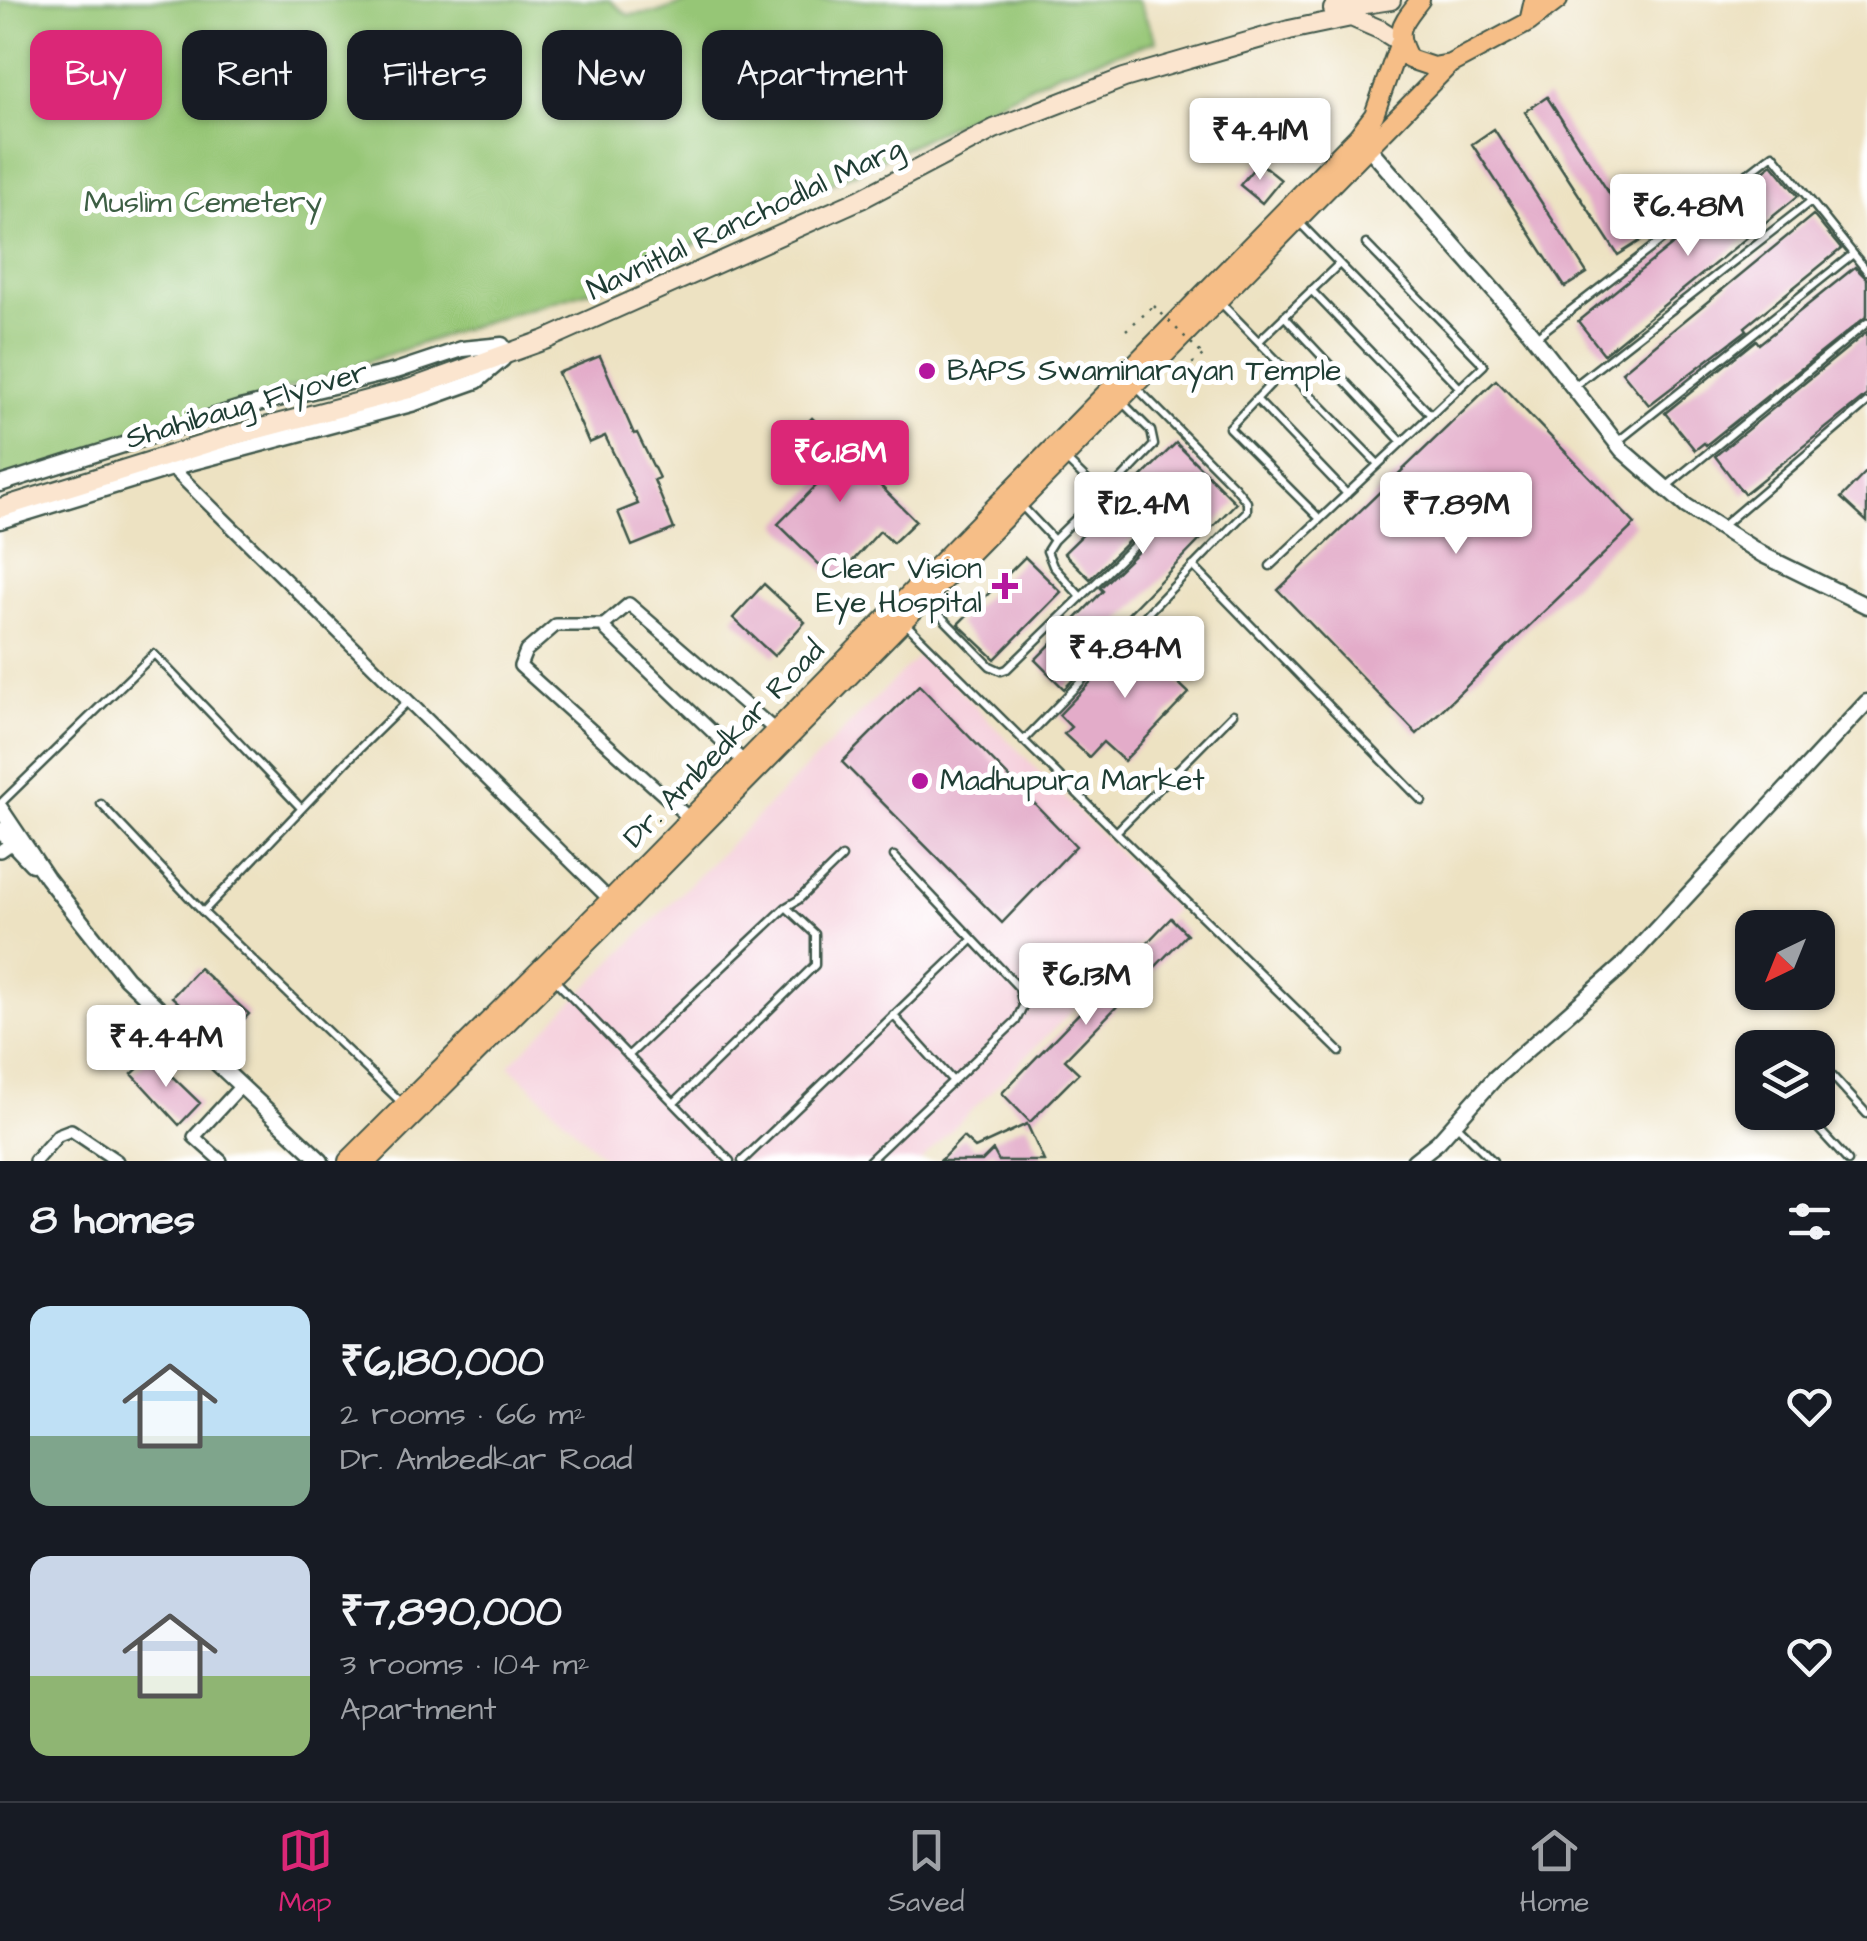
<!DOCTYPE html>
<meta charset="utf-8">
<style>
body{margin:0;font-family:"Architects Daughter",sans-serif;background:#20242c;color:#f1f3f6;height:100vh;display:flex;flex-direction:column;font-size:38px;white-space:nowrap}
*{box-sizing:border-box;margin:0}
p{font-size:32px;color:#9ea1a6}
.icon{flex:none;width:55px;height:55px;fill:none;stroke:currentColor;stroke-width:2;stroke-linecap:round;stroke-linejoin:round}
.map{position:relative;height:1161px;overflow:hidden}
.side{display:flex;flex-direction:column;background:#171b24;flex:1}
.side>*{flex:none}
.top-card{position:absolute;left:30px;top:30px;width:1000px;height:90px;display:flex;gap:20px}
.needle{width:65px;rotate:223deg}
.fabs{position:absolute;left:1735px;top:910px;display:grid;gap:20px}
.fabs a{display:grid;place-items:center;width:100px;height:100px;border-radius:20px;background:#171b24;box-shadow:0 2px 8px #0004;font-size:50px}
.price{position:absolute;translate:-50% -85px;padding:0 22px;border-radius:10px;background:#fff;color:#222;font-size:32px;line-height:65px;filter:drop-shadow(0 2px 5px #0008)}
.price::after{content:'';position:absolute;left:50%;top:60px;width:30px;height:22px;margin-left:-15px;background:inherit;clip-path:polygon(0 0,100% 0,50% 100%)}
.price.on{background:#db2777;color:#fff}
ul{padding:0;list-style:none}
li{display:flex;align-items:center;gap:30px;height:250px;padding:0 30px}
li span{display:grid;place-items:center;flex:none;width:280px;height:200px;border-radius:20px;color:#555}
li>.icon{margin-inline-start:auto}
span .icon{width:120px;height:120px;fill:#fffc;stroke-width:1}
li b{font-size:42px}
h2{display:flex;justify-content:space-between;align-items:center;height:120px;padding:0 30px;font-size:42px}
.tag{padding:0 35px;border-radius:20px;background:#171b24;box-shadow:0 2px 8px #0004;font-size:35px;line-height:90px}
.tag.on{background:#db2777;color:#fff}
.dock{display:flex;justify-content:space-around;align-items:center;height:140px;border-top:2px solid #363941;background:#171b24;font-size:28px;color:#9ea1a6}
.dock a{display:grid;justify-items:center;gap:5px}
.dock .on{color:#db2777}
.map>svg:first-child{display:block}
.built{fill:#f5cfdb}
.green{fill:#96c676;stroke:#5a8255;stroke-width:2.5}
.building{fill:#e3acc9}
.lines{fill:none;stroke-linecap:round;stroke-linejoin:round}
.service-casing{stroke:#3e5649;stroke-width:11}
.minor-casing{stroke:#3e5649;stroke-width:16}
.tertiary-casing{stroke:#3e5649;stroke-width:19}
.secondary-casing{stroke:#3e5649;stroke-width:22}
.primary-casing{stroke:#3e5649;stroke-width:22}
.path{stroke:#3e5649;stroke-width:2.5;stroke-dasharray:2.5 8;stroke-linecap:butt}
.service{stroke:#fff;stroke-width:6}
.minor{stroke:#fff;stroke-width:11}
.tertiary{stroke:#fff;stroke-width:14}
.secondary{stroke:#fbe5cf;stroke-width:18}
.primary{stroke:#f6be87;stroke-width:18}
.path-bridge{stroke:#3e5649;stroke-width:2.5;stroke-dasharray:2.5 8;stroke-linecap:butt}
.poi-dot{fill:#b5179e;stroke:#fff;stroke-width:4}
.labels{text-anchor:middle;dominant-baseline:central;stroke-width:10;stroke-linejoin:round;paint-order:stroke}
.park-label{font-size:30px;fill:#3d5f44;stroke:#fff}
.street-label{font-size:30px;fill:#1f3d34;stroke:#fff}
.poi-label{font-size:30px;fill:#1f3d34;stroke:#fff;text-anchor:start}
</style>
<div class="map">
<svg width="1867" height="1161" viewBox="0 0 1867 1161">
<rect width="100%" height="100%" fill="#fff"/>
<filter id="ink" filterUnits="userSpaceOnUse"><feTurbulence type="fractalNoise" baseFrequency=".01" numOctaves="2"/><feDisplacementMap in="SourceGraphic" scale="20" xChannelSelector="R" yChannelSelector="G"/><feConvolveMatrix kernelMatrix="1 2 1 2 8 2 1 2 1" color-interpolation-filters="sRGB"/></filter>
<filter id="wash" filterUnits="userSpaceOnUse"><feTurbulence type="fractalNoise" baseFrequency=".0048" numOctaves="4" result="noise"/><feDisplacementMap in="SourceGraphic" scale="40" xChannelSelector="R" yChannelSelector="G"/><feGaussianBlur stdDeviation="2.25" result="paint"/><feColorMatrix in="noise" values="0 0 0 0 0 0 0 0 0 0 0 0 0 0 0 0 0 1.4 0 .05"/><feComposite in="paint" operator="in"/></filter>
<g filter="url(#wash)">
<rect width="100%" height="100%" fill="#ede2c2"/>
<path class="built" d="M922 652 1175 910 920 1161H607L509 1065Z"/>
<path class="green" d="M0 0H609L628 15 659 12 693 0H1138L1156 41 1059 72 854 173 596 289 484 322 0 487Z"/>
<g id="blocks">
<path class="building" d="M1547 97 1640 241 1618 255 1525 112Z
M1494 129 1587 273 1565 287 1472 144Z
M1259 162 1281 180 1262 203 1240 185Z
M1772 164 1798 196 1604 354 1578 321Z
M1813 215 1841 249 1745 327 1747 330 1649 405 1622 372Z
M1855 267 1867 279V316L1706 445 1704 443 1695 450 1665 413 1756 340 1759 344Z
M1867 332V395L1744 494 1715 456Z
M600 356 634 434 637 433 659 478 654 480 674 529 632 546 618 512 638 504 605 436 589 443 558 373Z
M1496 380 1635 524 1417 734 1278 590Z
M812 418 916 521 893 543 880 531 835 580 778 524 824 478 787 442Z
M1176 443 1236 503 1119 623 1124 628 1064 689 1035 660 1103 591 1100 588 1150 540 1152 528 1148 519 1123 495Z
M1867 471V522L1841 498Z
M1113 505 1136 526 1137 533 1090 579 1064 553Z
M1025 557 1061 592 995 659 958 624Z
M764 584 805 622 774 656 733 618Z
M1134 637 1145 649 1153 640 1183 669 1174 679 1189 693 1124 761 1103 742 1089 757 1064 734 1071 727 1059 715Z
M919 685 1076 846 1002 923 842 762Z
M1171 918 1187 934 1065 1060 1079 1073 1030 1122 1002 1093Z
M199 968 249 1014 222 1042 172 997Z
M151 1056 200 1103 179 1125 132 1074Z
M1027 1124 1044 1161H999L993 1150 982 1161H940L963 1137 975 1148Z"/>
</g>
</g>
<g filter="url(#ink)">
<use href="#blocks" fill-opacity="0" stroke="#3e5649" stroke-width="2.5"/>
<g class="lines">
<defs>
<path id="service" d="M1297 220 1460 388
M1311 290 1431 415
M1219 301 1378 464
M1284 316 1402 442
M1536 337 1773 154 1867 271
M1260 340 1339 264
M1285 369 1229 428 1320 519
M1573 387 1811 201
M1256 399 1347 494
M1617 442 1853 254
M1064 458 1101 494
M1666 487 1867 323
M1109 492 1154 445 1151 431 1124 404
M1020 504 1054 540
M1721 527 1867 403
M1193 566 1422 801
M1270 566 1484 365 1366 244
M927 602 990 666 1001 671 1007 669 1144 536 1145 528 1142 522 1109 492 1101 494 1054 540 1047 551 1053 566 1081 597
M905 623 1116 832 1233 714
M1023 741 1247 511V502L1234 486 1136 387
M0 804 154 654 301 808
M101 804 203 912
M1116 832 1340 1052
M786 907 798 900 842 857
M553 978 730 1161
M893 1015 952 1080
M628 1056 786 907 815 934V965L674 1103
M1818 1067 1826 1069 1867 1114
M403 1104 203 912 349 759 407 702
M1803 1112 1848 1161
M1455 1123 1493 1161
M742 1161 972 940
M869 1161 1016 1021 1023 1006 1019 988 894 856"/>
<path id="minor" d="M172 468 610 900
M604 625H556L526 651 520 666 689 818
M744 762 606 630 604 625 629 604 775 730
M0 851 10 844
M35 1161 58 1135 71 1130 117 1161
M221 1161 194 1137 241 1086"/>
<path id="tertiary" d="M1362 140 1529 331 1622 450 1686 506 1763 555 1867 606
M0 484 240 408 396 371 462 349 502 345
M0 521 182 465 415 403 477 381 503 359
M0 808 47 878 126 978 321 1161
M0 830 32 864
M1414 1161 1438 1142 1495 1078 1621 967 1867 702"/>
<path id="secondary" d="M1333 9 1391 0
M0 508 231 436 409 389 545 340 861 199 994 129 1124 78 1289 30 1351 17 1381 30 1400 42"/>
<path id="primary" d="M1420 0C1402 24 1393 30 1409 59L1433 67 1450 64 1529 22 1534 0
M1529 22 1558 0
M348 1161 610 900 1358 136 1374 115 1400 42
M368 1161 604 926 1450 64"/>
</defs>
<use href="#service" class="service-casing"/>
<use href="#minor" class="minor-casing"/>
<use href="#tertiary" class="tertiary-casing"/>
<use href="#secondary" class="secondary-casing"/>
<use href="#primary" class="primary-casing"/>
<path class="path" d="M1126 330 1154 306
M1176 377 1203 355"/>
<use href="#service" class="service"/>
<use href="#minor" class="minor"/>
<use href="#tertiary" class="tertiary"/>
<use href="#secondary" class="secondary"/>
<use href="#primary" class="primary"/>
<path class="path-bridge" d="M1154 306 1203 355"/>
</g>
</g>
<g class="poi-dot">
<circle cx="927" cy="371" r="10"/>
<path d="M1000 571h10v10h10v10h-10v10h-10v-10h-10v-10h10z"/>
<circle cx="920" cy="781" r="10"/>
</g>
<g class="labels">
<g class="park-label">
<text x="203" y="203">Muslim Cemetery</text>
</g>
<g class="street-label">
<text transform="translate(745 219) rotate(-25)">Navnitlal Ranchodlal Marg</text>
<text transform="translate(247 405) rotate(-16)">Shahibaug Flyover</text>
<text transform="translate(724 744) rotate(-46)">Dr. Ambedkar Road</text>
</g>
<g class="poi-label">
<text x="947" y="371">BAPS Swaminarayan Temple</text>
<text x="982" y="569" text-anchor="end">Clear Vision<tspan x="982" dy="34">Eye Hospital</tspan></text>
<text x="940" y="781">Madhupura Market</text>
</g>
</g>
</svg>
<div class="fabs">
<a><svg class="needle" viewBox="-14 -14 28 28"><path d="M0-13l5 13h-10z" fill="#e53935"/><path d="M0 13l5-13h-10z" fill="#9ea1a6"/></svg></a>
<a><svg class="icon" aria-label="layers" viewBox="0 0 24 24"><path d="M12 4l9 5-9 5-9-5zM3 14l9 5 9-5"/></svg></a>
</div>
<b class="price" style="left:1260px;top:183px">₹4.41M</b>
<b class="price" style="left:1688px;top:259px">₹6.48M</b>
<b class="price on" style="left:840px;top:505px">₹6.18M</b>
<b class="price" style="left:1143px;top:557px">₹12.4M</b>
<b class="price" style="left:1456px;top:557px">₹7.89M</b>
<b class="price" style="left:1125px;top:701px">₹4.84M</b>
<b class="price" style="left:1086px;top:1028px">₹6.13M</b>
<b class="price" style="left:166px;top:1090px">₹4.44M</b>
<div class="top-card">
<a class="tag on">Buy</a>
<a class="tag">Rent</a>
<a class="tag">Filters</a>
<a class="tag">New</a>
<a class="tag">Apartment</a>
</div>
</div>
<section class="side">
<h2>8 homes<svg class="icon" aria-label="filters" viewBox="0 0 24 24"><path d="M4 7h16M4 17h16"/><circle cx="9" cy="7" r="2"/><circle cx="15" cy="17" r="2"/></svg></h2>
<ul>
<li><span style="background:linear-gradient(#bfe0f5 65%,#7fa58c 0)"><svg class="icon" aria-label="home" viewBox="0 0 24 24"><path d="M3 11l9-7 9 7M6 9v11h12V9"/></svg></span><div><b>₹6,180,000</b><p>2 rooms · 66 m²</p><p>Dr. Ambedkar Road</p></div><svg class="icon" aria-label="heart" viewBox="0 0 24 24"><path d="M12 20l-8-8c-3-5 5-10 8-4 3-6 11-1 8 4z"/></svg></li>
<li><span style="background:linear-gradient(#c9d6e8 60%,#8fb573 0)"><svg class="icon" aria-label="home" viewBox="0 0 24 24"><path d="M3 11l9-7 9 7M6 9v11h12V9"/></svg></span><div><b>₹7,890,000</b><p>3 rooms · 104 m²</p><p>Apartment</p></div><svg class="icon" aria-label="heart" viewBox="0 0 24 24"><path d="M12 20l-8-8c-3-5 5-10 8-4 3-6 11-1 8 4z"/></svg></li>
</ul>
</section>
<nav class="dock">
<a class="on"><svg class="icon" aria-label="map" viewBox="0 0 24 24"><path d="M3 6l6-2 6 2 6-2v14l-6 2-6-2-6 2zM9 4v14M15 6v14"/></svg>Map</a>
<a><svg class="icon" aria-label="saved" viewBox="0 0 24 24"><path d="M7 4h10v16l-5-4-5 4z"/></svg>Saved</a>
<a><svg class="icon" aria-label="home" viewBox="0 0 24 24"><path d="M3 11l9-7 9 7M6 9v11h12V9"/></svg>Home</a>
</nav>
